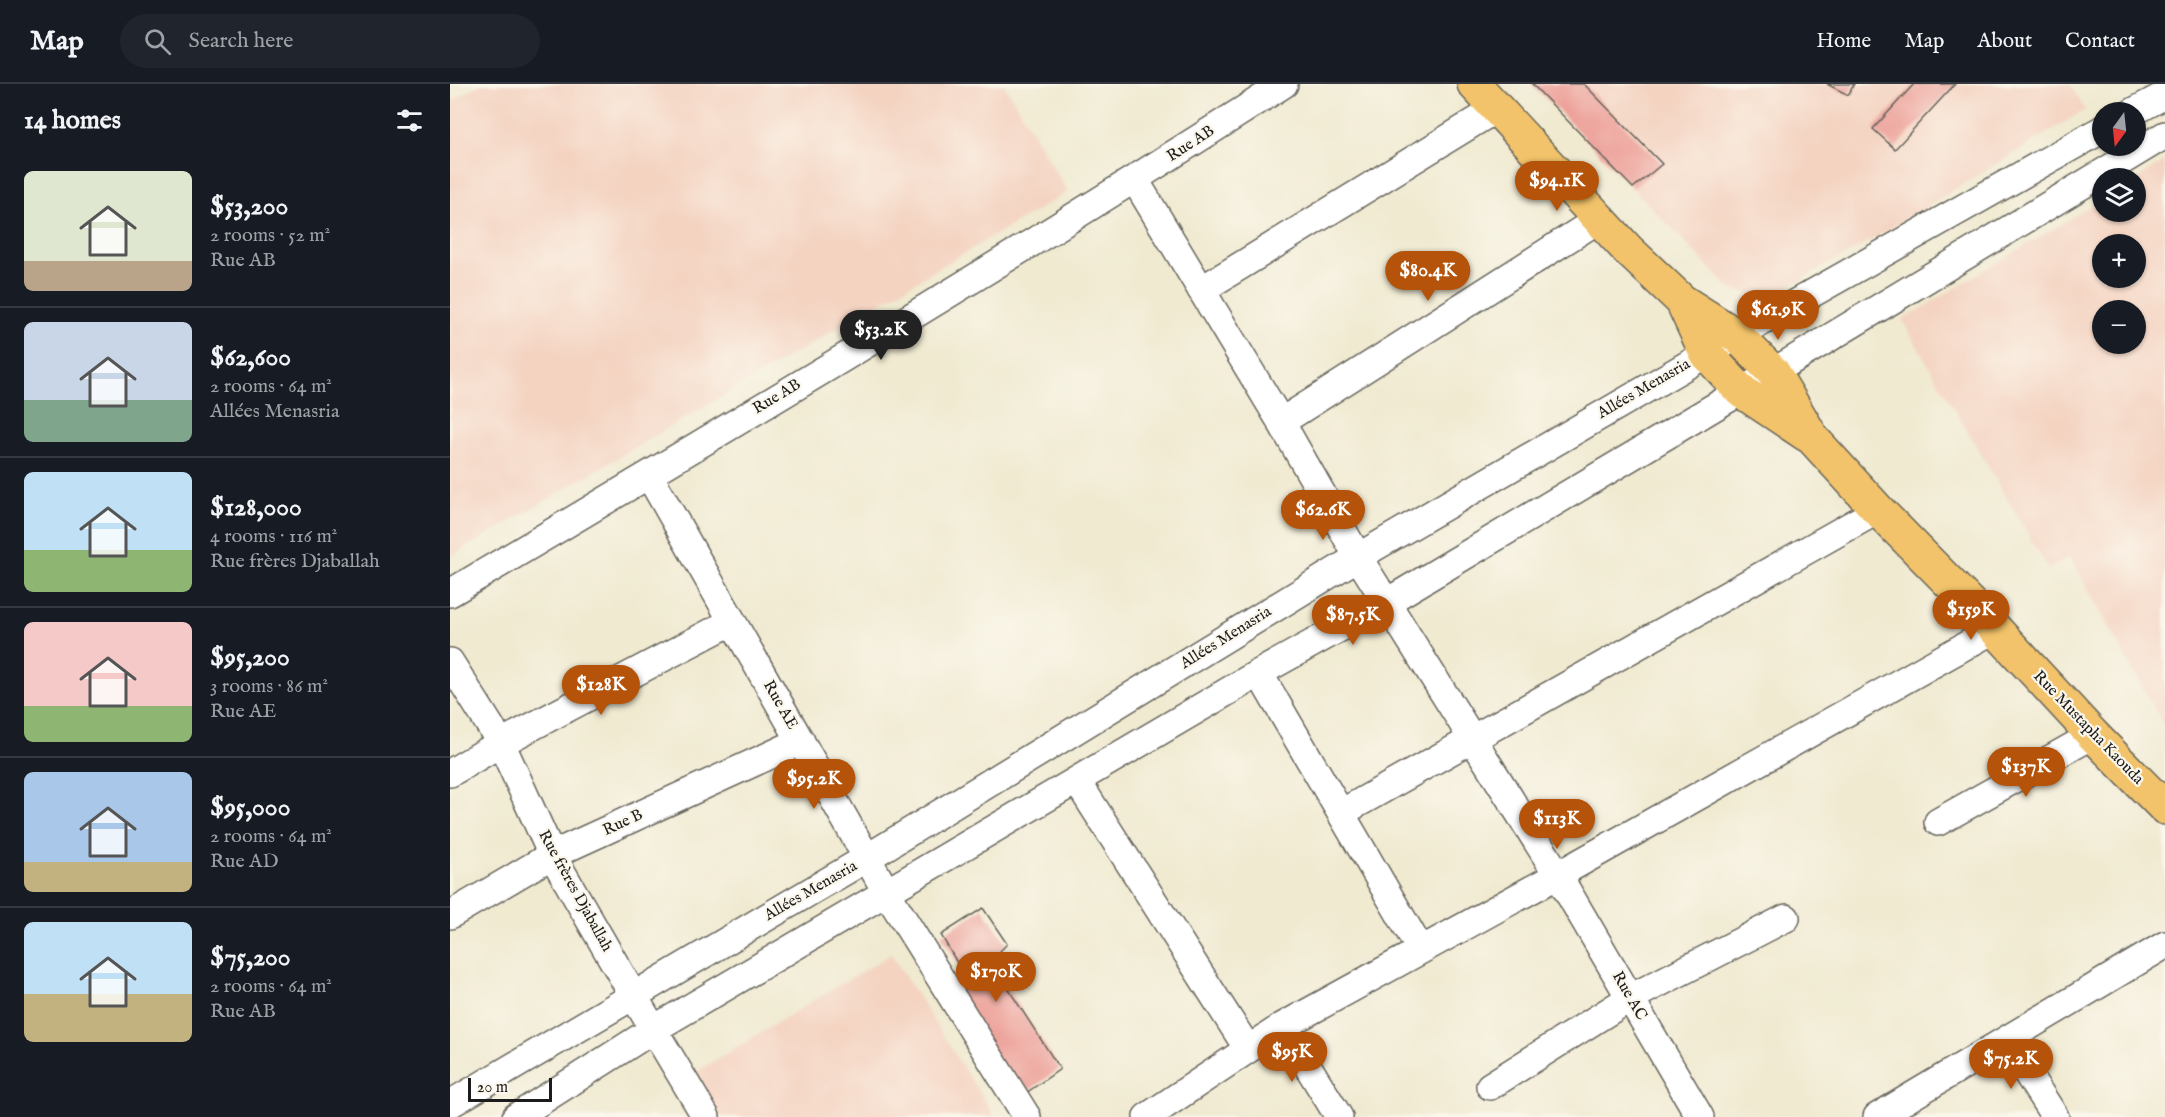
<!DOCTYPE html>
<meta charset="utf-8">
<style>
body{margin:0;font-family:"IM FELL English",serif;background:#20242c;color:#f1f3f6;height:100vh;display:flex;flex-direction:column;font-size:22px;white-space:nowrap}
*{box-sizing:border-box;margin:0}
p{font-size:20px;color:#9ea1a6}
.icon{flex:none;width:33px;height:33px;fill:none;stroke:currentColor;stroke-width:2;stroke-linecap:round;stroke-linejoin:round}
.map{position:relative;flex:1;overflow:hidden}
.panel{display:flex;flex-direction:column;background:#171b24;width:450px}
.panel>*{flex:none}
.needle{width:39px;rotate:195deg}
.controls{position:absolute;left:1642px;top:18px;display:grid;gap:12px}
.controls a{display:grid;place-items:center;width:54px;height:54px;border-radius:50%;background:#171b24;box-shadow:0 2px 4px #0004;font-size:30px}
.scale{position:absolute;left:18px;bottom:15px;width:84px;box-sizing:border-box;padding-left:6px;border:3px solid #1c1c1c;border-top:0;font-size:16px;line-height:21px;white-space:nowrap;color:#1c1c1c;-webkit-text-stroke:4px #fbf7ec;paint-order:stroke}
.price{position:absolute;translate:-50% -51px;padding:0 14px;border-radius:21px;background:#b45309;color:#fff;font-size:20px;line-height:39px;filter:drop-shadow(0 2px 3px #0008)}
.price::after{content:'';position:absolute;left:50%;top:36px;width:18px;height:14px;margin-left:-9px;background:inherit;clip-path:polygon(0 0,100% 0,50% 100%)}
.price.active{background:#222;color:#fff}
ul{padding:0;list-style:none}
li{display:flex;align-items:center;gap:18px;height:150px;padding:0 24px}
li+li{border-top:2px solid #363941}
li span{display:grid;place-items:center;flex:none;width:168px;height:120px;border-radius:9px;color:#555}
li>.icon{margin-inline-start:auto}
span .icon{width:72px;height:72px;fill:#fffc;stroke-width:1}
li b{font-size:26px}
h2{display:flex;justify-content:space-between;align-items:center;height:72px;padding:0 24px;font-size:26px}
header{display:flex;align-items:center;gap:36px;box-sizing:border-box;height:84px;padding:0 30px;background:#171b24;border-bottom:2px solid #363941}
header strong{font-size:28px}
nav{display:flex;gap:33px;margin-inline-start:auto;font-size:21px}
.search{width:420px;height:54px;background:#20242c;display:flex;align-items:center;gap:15px;box-sizing:border-box;padding:0 21px;border-radius:33px;color:#9ea1a6;font-size:22px}
main{display:flex;flex:1;min-height:0}
.map>svg:first-child{display:block}
.built{fill:#f4d3c1;fill-rule:evenodd}
.building{fill:#eda39b}
.lines{fill:none;stroke-linecap:round;stroke-linejoin:round}
.minor-casing{stroke:#66645b;stroke-width:30}
.major-casing{stroke:#66645b;stroke-width:36}
.minor{stroke:#fff;stroke-width:27}
.major{stroke:#f2c36a;stroke-width:33}
.labels{text-anchor:middle;dominant-baseline:central;stroke-width:4.5;stroke-linejoin:round;paint-order:stroke}
.street-label{font-size:16px;fill:#1c1c1c;stroke:#fbf7ec}
</style>
<header>
<strong>Map</strong>
<div class="search"><svg class="icon" aria-label="search" viewBox="0 0 24 24"><circle cx="10" cy="10" r="6"/><path d="M15 15l6 6"/></svg>Search here</div>
<nav><a>Home</a><a>Map</a><a>About</a><a>Contact</a></nav>
</header>
<main>
<section class="panel">
<h2>14 homes<svg class="icon" aria-label="filters" viewBox="0 0 24 24"><path d="M4 7h16M4 17h16"/><circle cx="9" cy="7" r="2"/><circle cx="15" cy="17" r="2"/></svg></h2>
<ul>
<li><span style="background:linear-gradient(#dfe7d0 75%,#b9a48a 0)"><svg class="icon" aria-label="home" viewBox="0 0 24 24"><path d="M3 11l9-7 9 7M6 9v11h12V9"/></svg></span><div><b>$53,200</b><p>2 rooms · 52 m²</p><p>Rue AB</p></div></li>
<li><span style="background:linear-gradient(#c9d6e8 65%,#7fa58c 0)"><svg class="icon" aria-label="home" viewBox="0 0 24 24"><path d="M3 11l9-7 9 7M6 9v11h12V9"/></svg></span><div><b>$62,600</b><p>2 rooms · 64 m²</p><p>Allées Menasria</p></div></li>
<li><span style="background:linear-gradient(#bfe0f5 65%,#8fb573 0)"><svg class="icon" aria-label="home" viewBox="0 0 24 24"><path d="M3 11l9-7 9 7M6 9v11h12V9"/></svg></span><div><b>$128,000</b><p>4 rooms · 116 m²</p><p>Rue frères Djaballah</p></div></li>
<li><span style="background:linear-gradient(#f6c9c9 70%,#8fb573 0)"><svg class="icon" aria-label="home" viewBox="0 0 24 24"><path d="M3 11l9-7 9 7M6 9v11h12V9"/></svg></span><div><b>$95,200</b><p>3 rooms · 86 m²</p><p>Rue AE</p></div></li>
<li><span style="background:linear-gradient(#a9c7e8 75%,#c2b280 0)"><svg class="icon" aria-label="home" viewBox="0 0 24 24"><path d="M3 11l9-7 9 7M6 9v11h12V9"/></svg></span><div><b>$95,000</b><p>2 rooms · 64 m²</p><p>Rue AD</p></div></li>
<li><span style="background:linear-gradient(#bfe0f5 60%,#c2b280 0)"><svg class="icon" aria-label="home" viewBox="0 0 24 24"><path d="M3 11l9-7 9 7M6 9v11h12V9"/></svg></span><div><b>$75,200</b><p>2 rooms · 64 m²</p><p>Rue AB</p></div></li>
</ul>
</section>
<div class="map">
<svg width="1715" height="1033" viewBox="0 0 1715 1033">
<rect width="100%" height="100%" fill="#fbf7ec"/>
<filter id="ink" filterUnits="userSpaceOnUse"><feTurbulence type="fractalNoise" baseFrequency=".0167" numOctaves="2"/><feDisplacementMap in="SourceGraphic" scale="12" xChannelSelector="R" yChannelSelector="G"/><feConvolveMatrix kernelMatrix="1 2 1 2 8 2 1 2 1" color-interpolation-filters="sRGB"/></filter>
<filter id="wash" filterUnits="userSpaceOnUse"><feTurbulence type="fractalNoise" baseFrequency=".008" numOctaves="4" result="noise"/><feDisplacementMap in="SourceGraphic" scale="24" xChannelSelector="R" yChannelSelector="G"/><feGaussianBlur stdDeviation="1.35" result="paint"/><feColorMatrix in="noise" values="0 0 0 0 0 0 0 0 0 0 0 0 0 0 0 0 0 1.4 0 .05"/><feComposite in="paint" operator="in"/></filter>
<g filter="url(#wash)">
<rect width="100%" height="100%" fill="#f0ead1"/>
<path class="built" d="M31 0H554L618 108 0 473V18Z
M1082 0H1620L1635 26 1413 161 1320 213 1281 206Z
M1715 77V644L1620 473 1598 485 1452 236 1653 115V128H1686V95ZM1653 160H1686V194H1653ZM1653 226H1686V260H1653Z
M441 870 545 1033H271L244 989Z"/>
<g id="blocks">
<path class="building" d="M1082 0H1134L1212 80 1183 104Z
M1377 0H1404L1398 11Z
M1464 0H1505L1445 65 1423 45Z
M533 824 557 860 550 867 570 899 559 906 610 985 569 1014 497 899 513 889 491 851Z"/>
</g>
</g>
<g filter="url(#ink)">
<use href="#blocks" fill-opacity="0" stroke="#66645b" stroke-width="1.5"/>
<g class="lines">
<defs>
<path id="minor" d="M1683 28 1715 11
M685 96 831 338 908 473 1108 791 1250 1033
M751 206 1046 25
M831 338 1149 135
M199 391 437 809 577 1033
M0 509C280 343 560 176 834 0
M0 578 51 659 102 771 183 911 256 1033
M809 589 970 865
M0 689 51 659 281 538
M627 697 798 965
M891 729 1428 426
M1488 738 1643 651
M0 831 102 771 351 657
M833 942 889 1033
M1556 956 1605 1033
M1040 1002 1180 914 1336 834
M0 1020 417 774 908 473 1287 252 1653 45
M66 1033 204 945 809 589 937 518 1323 288 1715 51
M697 1033 833 942 1108 791 1545 545
M1427 1033 1715 861"/>
<path id="major" d="M1024 0 1178 166 1232 217 1287 252 1323 288 1363 355 1428 426 1545 545 1643 651 1715 724
M1232 217 1256 269 1291 307 1357 351"/>
</defs>
<use href="#minor" class="minor-casing"/>
<use href="#major" class="major-casing"/>
<use href="#minor" class="minor"/>
<use href="#major" class="major"/>
</g>
</g>
<g class="labels">
<g class="street-label">
<text transform="translate(741 60) rotate(-33)">Rue AB</text>
<text transform="translate(1194 305) rotate(-30)">Allées Menasria</text>
<text transform="translate(327 313) rotate(-31)">Rue AB</text>
<text transform="translate(776 554) rotate(-32)">Allées Menasria</text>
<text transform="translate(330 621) rotate(60)">Rue AE</text>
<text transform="translate(1638 644) rotate(46)">Rue Mustapha Kaouda</text>
<text transform="translate(173 739) rotate(-25)">Rue B</text>
<text transform="translate(125 807) rotate(61)">Rue frères Djaballah</text>
<text transform="translate(361 807) rotate(-30)">Allées Menasria</text>
<text transform="translate(1179 912) rotate(60)">Rue AC</text>
</g>
</g>
</svg>
<div class="controls">
<a><svg class="needle" viewBox="-14 -14 28 28"><path d="M0-13l5 13h-10z" fill="#e53935"/><path d="M0 13l5-13h-10z" fill="#9ea1a6"/></svg></a>
<a><svg class="icon" aria-label="layers" viewBox="0 0 24 24"><path d="M12 4l9 5-9 5-9-5zM3 14l9 5 9-5"/></svg></a>
<a>+</a>
<a>−</a>
</div>
<div class="scale">20 m</div>
<b class="price" style="left:1107px;top:128px">$94.1K</b>
<b class="price" style="left:978px;top:218px">$80.4K</b>
<b class="price" style="left:1328px;top:257px">$61.9K</b>
<b class="price active" style="left:431px;top:277px">$53.2K</b>
<b class="price" style="left:873px;top:457px">$62.6K</b>
<b class="price" style="left:1521px;top:557px">$159K</b>
<b class="price" style="left:903px;top:562px">$87.5K</b>
<b class="price" style="left:151px;top:632px">$128K</b>
<b class="price" style="left:1576px;top:714px">$137K</b>
<b class="price" style="left:364px;top:726px">$95.2K</b>
<b class="price" style="left:1107px;top:766px">$113K</b>
<b class="price" style="left:546px;top:919px">$170K</b>
<b class="price" style="left:842px;top:999px">$95K</b>
<b class="price" style="left:1561px;top:1006px">$75.2K</b>
</div>
</main>
